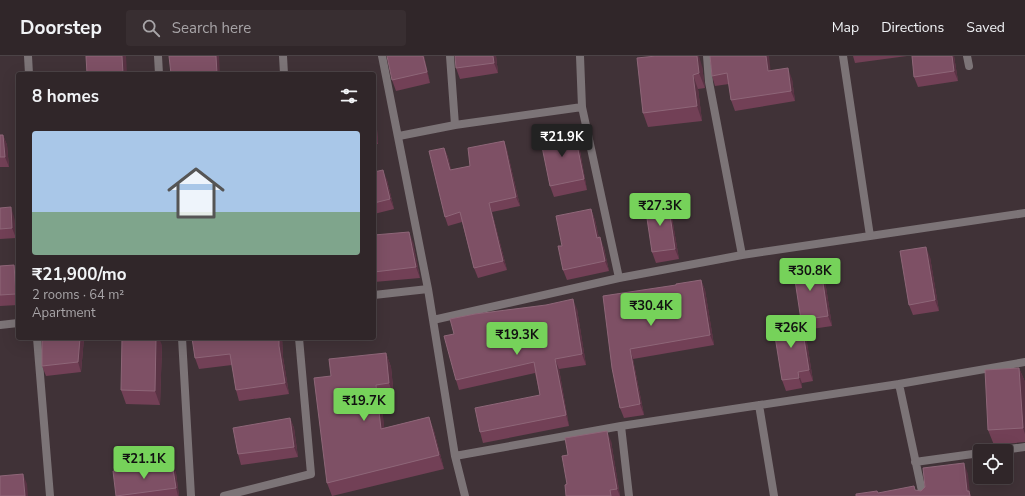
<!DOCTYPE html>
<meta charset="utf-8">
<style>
body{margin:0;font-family:"Nunito Sans",sans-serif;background:#382e31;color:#f1f3f6;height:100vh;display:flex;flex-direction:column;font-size:15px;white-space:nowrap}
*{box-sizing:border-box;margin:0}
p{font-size:13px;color:#a8a5a8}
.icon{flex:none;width:22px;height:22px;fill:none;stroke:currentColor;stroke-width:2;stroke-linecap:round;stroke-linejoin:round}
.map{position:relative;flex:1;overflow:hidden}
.sheet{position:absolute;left:16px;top:16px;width:360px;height:268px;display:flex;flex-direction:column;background:#302629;border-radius:4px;box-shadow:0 4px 16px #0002,0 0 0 1px #4b4346}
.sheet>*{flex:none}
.tools{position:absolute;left:973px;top:388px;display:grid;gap:8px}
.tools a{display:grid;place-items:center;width:40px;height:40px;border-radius:4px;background:#302629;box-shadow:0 4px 16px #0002,0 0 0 1px #4b4346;font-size:20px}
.price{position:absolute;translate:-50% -34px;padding:0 9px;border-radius:4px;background:#76d25a;color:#111;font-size:13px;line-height:26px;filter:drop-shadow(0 1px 2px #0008)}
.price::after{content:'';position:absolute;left:50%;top:24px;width:12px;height:9px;margin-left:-6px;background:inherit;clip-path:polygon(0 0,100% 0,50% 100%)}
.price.current{background:#222;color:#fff}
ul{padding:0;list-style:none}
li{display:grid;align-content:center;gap:8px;height:212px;padding:0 16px}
li span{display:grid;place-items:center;height:124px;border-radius:4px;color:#555}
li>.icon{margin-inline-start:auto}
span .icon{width:72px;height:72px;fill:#fffc;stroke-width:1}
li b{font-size:17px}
h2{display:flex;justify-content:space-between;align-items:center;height:48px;padding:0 16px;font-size:17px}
header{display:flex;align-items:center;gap:24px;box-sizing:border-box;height:56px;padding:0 20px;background:#302629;border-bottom:1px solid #4b4346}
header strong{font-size:19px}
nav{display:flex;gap:22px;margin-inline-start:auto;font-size:14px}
.search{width:280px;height:36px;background:#382e31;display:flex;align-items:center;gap:10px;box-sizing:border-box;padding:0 14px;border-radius:4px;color:#a8a5a8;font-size:15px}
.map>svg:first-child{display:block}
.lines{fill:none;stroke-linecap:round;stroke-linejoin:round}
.minor{stroke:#7c7477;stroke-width:8}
.wall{fill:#724056}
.shaded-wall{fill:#593344}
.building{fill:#7e5065;stroke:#8e6678}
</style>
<header>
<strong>Doorstep</strong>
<div class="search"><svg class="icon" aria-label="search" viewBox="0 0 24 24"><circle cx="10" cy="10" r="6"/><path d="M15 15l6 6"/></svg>Search here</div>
<nav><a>Map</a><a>Directions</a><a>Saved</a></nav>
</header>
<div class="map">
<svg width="1025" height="440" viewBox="0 0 1025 440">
<rect width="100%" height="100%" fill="#403237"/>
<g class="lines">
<path class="minor" d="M28 0 29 18
M158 0 159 18
M283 0 284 18
M382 0 428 233 455 400 465 440
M580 0 582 51 619 222
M707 0 709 26 742 199
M967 0 969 10
M455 69 582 51
M399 80 455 69 450 0
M870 180 1025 157
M374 239 428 233
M433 264 619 222 742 199 870 180 843 0
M0 269 18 267
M37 282 50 440
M182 282 191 440
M899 328 923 440
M759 349 774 440
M621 370 629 440
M994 395 1025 391
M455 400 621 370 899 328 1025 306
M915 406 980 397
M224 440 311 418 299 282"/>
</g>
<path class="wall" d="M424 0 430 27 396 35 392 24Z
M496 0 498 17 460 23 456 12Z
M710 0 771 15 792 23 795 45 735 55 731 44 729 28 715 30 712 20Z
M853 0H907L855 7Z
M912 0H954L958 25 918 31 914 21Z
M702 10 705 32 698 33 702 65 648 71 643 57Z
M374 28 378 88H374Z
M574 74 578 84 587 134 554 141 550 130Z
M0 79H3L7 89 9 111H0Z
M504 85 507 94 520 150 492 156 507 214 478 222 474 212 462 166 448 170 445 161 444 92 448 101 451 114 470 110Z
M374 116 387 124 394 153 374 158Z
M668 146 671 156 679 203 656 207 652 196Z
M0 152 14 161 16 182 0 183Z
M591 153 595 164 599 182 604 192 609 215 567 224 563 214 562 190Z
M374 179 413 186 420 222 374 226Z
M930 201 939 255 913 259 909 249Z
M14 209 18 219V249L0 250V210Z
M824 218 832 270 805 274 813 325 802 327V332L786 335 782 324 801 264Z
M701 224 705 234 714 289 633 303 644 359 624 362 620 352 612 312 676 229Z
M577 253 586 309 559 313 569 370 483 387 480 376 540 339 535 317 459 334 456 324 454 278Z
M84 282 81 316 46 320 42 310Z
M192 282H282L283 301 289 338 239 345 236 334 232 309 199 313 195 302Z
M162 289 160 349 126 348 121 334Z
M386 297 391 311 394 341 381 342 384 372 429 361 434 375 444 413 332 440 327 427 331 320Z
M1019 312 1025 326V386L994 389 988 374Z
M290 362 294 372 298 401 241 409 238 398Z
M611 385 620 440H566L568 399Z
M172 407 176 417 179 440H116Z"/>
<path class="shaded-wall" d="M122 0H126L127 18H123Z
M216 0H219L220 18H217Z
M423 0H424L430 27 427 16Z
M493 0H496L498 17 494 7Z
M697 0H699L702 10 705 32 699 17Z
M766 0H769L772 26 768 15Z
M952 0H954L958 25 954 15Z
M788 12 792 23 795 45 791 35Z
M693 19 698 33 702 65 697 50Z
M374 28V29L378 88 374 77Z
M574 74 578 84 587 134 584 123Z
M3 79 7 89 9 111 5 101Z
M504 85 507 94 520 150 516 141Z
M444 92 448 101 453 123 450 114Z
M383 114 387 124 394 153 390 143Z
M668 146 671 156 679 203 675 193Z
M489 147 492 156 507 214 503 205Z
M11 151 14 161 16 182 12 172Z
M591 153 595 164 601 192 597 182Z
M409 176 413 186 420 222 416 211Z
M600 181 604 192 609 215 605 205Z
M926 191 930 201 939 255 935 244Z
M820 207 824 218 832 270 828 260Z
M14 209 18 219V243L16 238Z
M701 224 705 234 714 289 710 279Z
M573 243 577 253 586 309 582 298Z
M801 264 805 274 813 325 809 314Z
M80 282H84L81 316 78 306Z
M156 282H159L162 289 160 349 155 335Z
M279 282H282L283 301 289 338 285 327 279 290Z
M630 293 633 303 644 359 640 348Z
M386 297 391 311 394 341 389 327Z
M555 303 559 313 569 370 566 359Z
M1019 312 1025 326V378L1023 372Z
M798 316 802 327V332L799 322Z
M376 329 381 342 386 387 381 373Z
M429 361 434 375 444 413 439 399Z
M290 362 294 372 298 401 294 391Z
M607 375 611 385 620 440 617 433Z
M172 407 176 417 179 440H178L176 432Z
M964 407 968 418 970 437 971 440H969L967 435Z
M23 418 27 428 28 440H25Z"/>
<path class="building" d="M86 0H122L123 18H87Z
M169 0H216L217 18H171Z
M387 0H423L427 16 392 24Z
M455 0H493L494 7 456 12Z
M656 0H697L699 17 693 19 697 50 643 57 637 2Z
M710 0H766L768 15 788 12 791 35 731 44 727 17 712 20Z
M912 0H952L954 15 914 21Z
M574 74 584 123 550 130 540 81Z
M0 79H3L5 101H0Z
M504 85 516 141 489 147 503 205 474 212 460 156 445 161 429 95 444 92 450 114 470 110 468 92Z
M383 114 390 143 374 147V116Z
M668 146 675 193 652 196 645 149Z
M11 151 12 172 0 173V152Z
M591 153 597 182 600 181 605 205 563 214 558 190H562L556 160Z
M409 176 416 211 374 216V179Z
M926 191 935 244 909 249 900 195Z
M820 207 828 260 801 264 793 211Z
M14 209 16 238 0 239V210Z
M701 224 710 279 630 293 640 348 620 352 612 312 603 240 676 229V228Z
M573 243 582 298 555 303 566 359 480 376 475 352 540 339 534 306 456 324 444 280 454 278 450 263 475 258 546 249Z
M801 264 809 314 798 316 799 322 782 324 773 268Z
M42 282H80L78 306 42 310Z
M122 282H156L155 335 121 334Z
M192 282H279V290L285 327 236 334 230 298 195 302Z
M386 297 389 327 376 329 381 373 429 361 439 399 327 427 314 322 331 320 329 303Z
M1019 312 1023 372 988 374 985 314Z
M290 362 294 391 238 398 233 372Z
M607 375 617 433 610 434 611 440H566L565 429 567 428 562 400 568 399 565 382Z
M172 407 176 432 116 440 113 415Z
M964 407 967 435H969L970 440H856V438L877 435 878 437 914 430 915 434 921 435 925 431 923 412Z
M23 418 25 440H0V420Z"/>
</svg>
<div class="tools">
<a><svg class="icon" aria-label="locate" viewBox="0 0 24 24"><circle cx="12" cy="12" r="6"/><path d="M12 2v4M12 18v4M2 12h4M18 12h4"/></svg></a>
</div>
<b class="price current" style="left:562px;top:102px">₹21.9K</b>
<b class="price" style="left:660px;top:171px">₹27.3K</b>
<b class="price" style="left:810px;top:236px">₹30.8K</b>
<b class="price" style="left:651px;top:271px">₹30.4K</b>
<b class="price" style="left:791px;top:293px">₹26K</b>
<b class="price" style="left:517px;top:300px">₹19.3K</b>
<b class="price" style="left:364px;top:366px">₹19.7K</b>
<b class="price" style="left:144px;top:424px">₹21.1K</b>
<section class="sheet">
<h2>8 homes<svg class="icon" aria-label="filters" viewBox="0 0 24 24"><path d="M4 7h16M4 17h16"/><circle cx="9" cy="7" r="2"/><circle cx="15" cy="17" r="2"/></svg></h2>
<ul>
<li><span style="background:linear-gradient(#a9c7e8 65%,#7fa58c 0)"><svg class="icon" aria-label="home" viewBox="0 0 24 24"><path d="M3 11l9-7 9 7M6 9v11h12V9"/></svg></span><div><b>₹21,900/mo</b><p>2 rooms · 64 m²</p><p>Apartment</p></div></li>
</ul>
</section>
</div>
